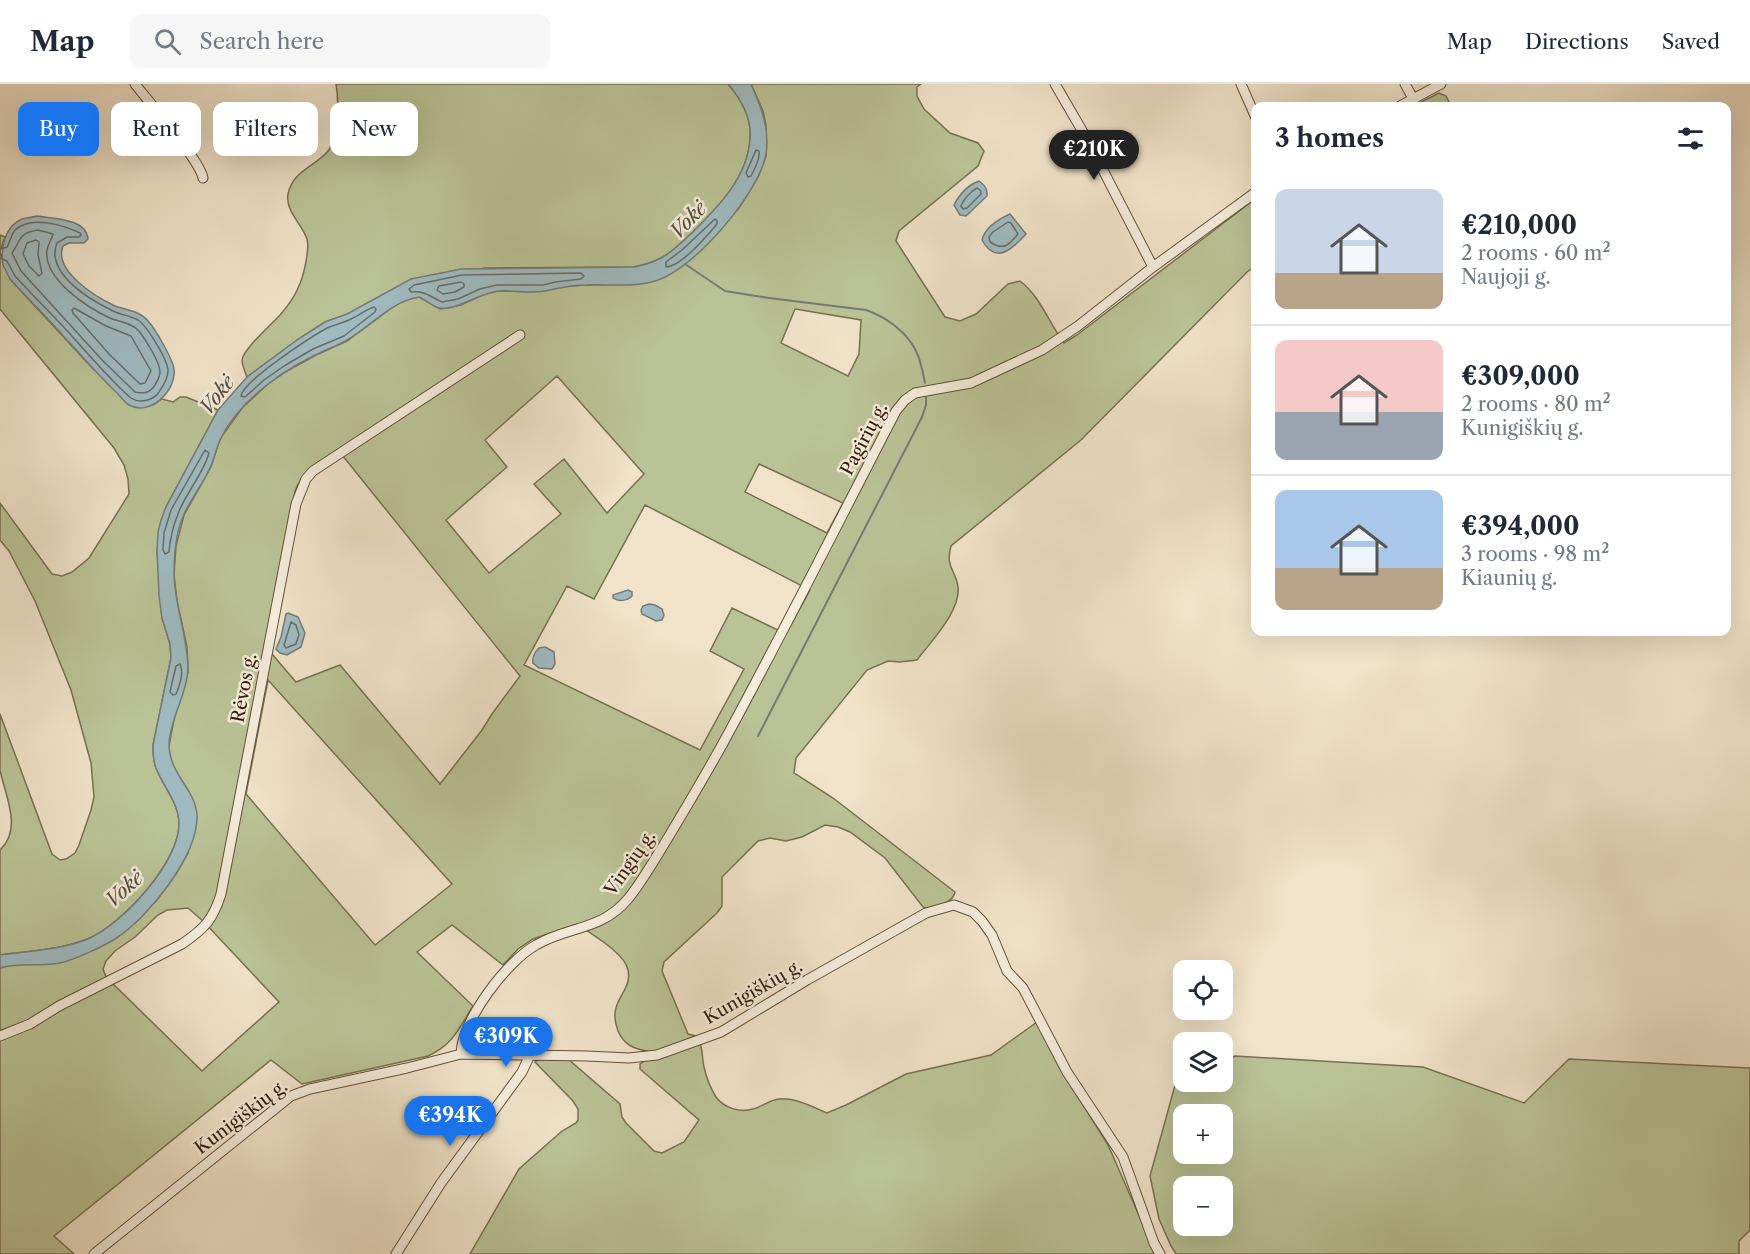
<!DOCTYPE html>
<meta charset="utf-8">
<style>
body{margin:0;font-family:"Libre Caslon Text",serif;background:#f6f6f7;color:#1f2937;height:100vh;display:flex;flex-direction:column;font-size:22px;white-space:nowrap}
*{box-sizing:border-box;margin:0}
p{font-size:20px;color:#747a83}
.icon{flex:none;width:33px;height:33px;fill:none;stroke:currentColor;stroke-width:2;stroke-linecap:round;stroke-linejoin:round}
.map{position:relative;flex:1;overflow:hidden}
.drawer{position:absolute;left:1251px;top:18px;width:480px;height:534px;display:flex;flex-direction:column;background:#fff;border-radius:12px;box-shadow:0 6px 24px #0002}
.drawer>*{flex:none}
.banner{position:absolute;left:18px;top:18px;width:570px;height:54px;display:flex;gap:12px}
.fabs{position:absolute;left:1173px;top:876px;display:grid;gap:12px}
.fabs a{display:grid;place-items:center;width:60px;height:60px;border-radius:12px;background:#fff;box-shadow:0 6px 24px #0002;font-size:30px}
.price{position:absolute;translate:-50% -51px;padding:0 14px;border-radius:21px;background:#1a73e8;color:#fff;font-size:20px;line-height:39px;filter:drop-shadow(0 2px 3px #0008)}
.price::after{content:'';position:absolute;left:50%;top:36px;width:18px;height:14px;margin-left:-9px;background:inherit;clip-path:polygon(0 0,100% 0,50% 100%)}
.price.on{background:#222;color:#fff}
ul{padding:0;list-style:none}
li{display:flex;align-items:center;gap:18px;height:150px;padding:0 24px}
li+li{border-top:2px solid #e0e1e3}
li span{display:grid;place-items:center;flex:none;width:168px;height:120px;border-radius:12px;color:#555}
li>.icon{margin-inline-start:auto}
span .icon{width:72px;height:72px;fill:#fffc;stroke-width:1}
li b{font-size:26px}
h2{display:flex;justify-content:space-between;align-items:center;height:72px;padding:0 24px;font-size:26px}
.chip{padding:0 21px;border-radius:12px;background:#fff;box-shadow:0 6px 24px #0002;font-size:21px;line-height:54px}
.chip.on{background:#1a73e8;color:#fff}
header{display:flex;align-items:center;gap:36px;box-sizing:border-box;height:84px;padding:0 30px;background:#fff;border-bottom:2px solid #e0e1e3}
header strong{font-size:28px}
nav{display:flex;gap:33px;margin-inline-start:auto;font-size:21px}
.search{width:420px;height:54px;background:#f6f6f7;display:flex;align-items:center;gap:15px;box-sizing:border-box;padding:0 21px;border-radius:12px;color:#747a83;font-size:22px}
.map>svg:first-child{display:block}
.green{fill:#bac396;stroke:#777050;stroke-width:1.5;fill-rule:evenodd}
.water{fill:#9fbbc1;stroke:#747b77;stroke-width:1.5}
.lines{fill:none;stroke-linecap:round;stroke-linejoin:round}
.shore{stroke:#6a6c65;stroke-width:1.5}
.stream{stroke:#747b77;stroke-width:2}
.minor-casing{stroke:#634e39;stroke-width:11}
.minor{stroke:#f5eddc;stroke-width:9}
.labels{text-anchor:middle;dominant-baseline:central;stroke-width:5;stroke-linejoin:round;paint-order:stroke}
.street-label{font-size:18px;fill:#341c09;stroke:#f5eddc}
.water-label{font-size:20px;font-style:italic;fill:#544c40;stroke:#f5eddc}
</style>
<header>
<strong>Map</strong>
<div class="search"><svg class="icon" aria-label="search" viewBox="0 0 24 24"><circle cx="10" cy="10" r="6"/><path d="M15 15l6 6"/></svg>Search here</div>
<nav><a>Map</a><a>Directions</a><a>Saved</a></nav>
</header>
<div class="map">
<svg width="1750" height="1170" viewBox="0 0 1750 1170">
<rect width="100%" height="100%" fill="#f0e3c9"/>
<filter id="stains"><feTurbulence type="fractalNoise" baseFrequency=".00333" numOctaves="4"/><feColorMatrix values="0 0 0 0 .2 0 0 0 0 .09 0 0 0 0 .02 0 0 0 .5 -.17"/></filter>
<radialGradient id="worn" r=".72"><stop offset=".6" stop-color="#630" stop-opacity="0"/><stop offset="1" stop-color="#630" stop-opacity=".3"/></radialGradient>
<path class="green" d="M336 0H728C741 15 752 34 750 55 748 93 718 123 693 148 683 157 673 168 661 174 652 179 644 181 634 183L484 184 325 238 297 256 247 293C245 288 242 281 242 276 243 265 272 240 280 231 287 223 294 214 298 204 303 195 310 165 307 155 302 140 285 127 288 110 293 86 316 82 328 67 338 55 339 15 336 0Z
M751 0H921L917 3V12L924 25 950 49 978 59 984 67 978 82 899 147 896 157 945 233 960 237 976 230 1008 200 1020 197C1040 212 1049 239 1064 259L1077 251 1255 115V182L1247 188 1081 356 951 462C945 484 956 486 958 503 961 527 931 557 917 576L900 578 888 577 867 586 796 674 794 689 833 714 955 808C953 819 938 821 928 825L923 823 885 774 850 748 838 743 825 741 802 753 786 757 770 754 758 757 722 793V822L717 829 664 878 662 887 688 950 696 952C704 964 701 970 704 983 706 992 711 1005 716 1013 724 1024 740 1029 753 1025 762 1023 769 1016 779 1015 794 1013 813 1023 827 1029L846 1021 906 990 991 971 1037 938 1068 997 1108 1061 1156 1170H470L519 1085 562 1047 576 1039 578 1036V1025L573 1017 535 978 539 975H568L620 1020 622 1033 626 1039 654 1067 662 1069 684 1058 699 1036 640 985V980L644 977 647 967C634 965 624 961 618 947 606 916 633 909 628 886 625 869 591 850 577 840L533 855 518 865 503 881 452 841 417 868 473 922C459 944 453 961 428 972L302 1000 271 976 54 1152 74 1170H0V884L10 881 31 880 115 855 137 837 156 817 176 790 188 769 189 708 174 684 170 674 169 662 175 630 188 588 187 563 177 517 174 491 176 462 184 431 211 383 220 355 242 324 268 300 287 287 316 271 347 257 401 217 419 213 440 225 461 221 482 211 497 207H544L556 203 584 201 637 200 710 157 739 124 759 91 766 72V41L763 27ZM795 225 861 236 859 270 848 292 781 259ZM557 292 644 390 607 429 564 375 534 400 561 430 489 489 446 436 507 383 485 356ZM338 366 520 592 492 630 482 646 440 700 340 581 296 598 266 563 295 407C303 386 320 377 338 366ZM759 380 843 419 827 449 745 408ZM645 421 810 506 786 550 732 524 710 567 744 585 700 666 524 581 567 502 594 515ZM268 596 452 800 375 861 246 710ZM188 824 204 838 279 918 202 987 106 893 103 885 106 877 115 867 135 853 158 831 167 826Z
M1439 9 1446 12 1450 20 1449 22H1413Z
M0 151 5 153 0 167 10 195 94 286 153 321 162 315 173 318 180 313H186L218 326 166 423 157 466 162 534 170 560 171 574 153 661C153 669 153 676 156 684 163 702 178 718 179 738 181 776 123 839 90 854 62 866 29 867 0 871V766C23 745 5 711 0 686 0 671 0 646 0 630L52 770 60 776 66 775 75 769 79 761 91 726 94 713 91 679 71 606 35 517 9 467 0 456V419L52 490 62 492 72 488 89 474 129 410 128 395 124 381 114 364 0 225Z
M1235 972 1423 983 1524 1019 1569 975 1750 984V1146L1739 1157V1170H1176L1171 1162 1159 1135 1150 1092 1177 994 1183 992 1184 998H1222L1223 977ZM1184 1030H1222V1070H1184ZM1184 1102H1222V1142H1184Z"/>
<path class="water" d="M728 0H751C761 23 770 44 766 70 759 109 696 183 658 196 636 204 609 200 586 201 572 201 559 204 545 207 530 210 514 206 499 207 482 208 453 228 439 224 432 222 426 216 419 213 394 217 377 236 356 250 347 257 338 261 328 265 287 283 240 314 220 356 216 365 214 376 209 386 202 401 191 415 184 430 176 448 174 469 174 489 174 521 188 552 188 585 187 611 170 634 169 660 169 691 196 705 197 732 198 772 147 835 115 855 102 863 74 876 60 879 41 883 20 878 0 884V871C29 867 62 866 90 854 123 839 181 777 179 738 178 718 163 702 156 684 153 676 153 669 153 661L171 574 170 560 162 534 159 512 157 466 158 448 161 436 166 423 218 326 247 293 297 256 325 238 347 230 411 195 461 185 634 183C644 181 652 179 661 174 673 168 683 157 693 148 718 123 748 93 750 55 752 34 741 15 728 0Z
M979 97C985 101 988 105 987 112L966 132 960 131 954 121C959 111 968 101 979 97Z
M1010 130 1026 150C1013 164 996 182 982 156 985 143 999 135 1010 130Z
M37 132C54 135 86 134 88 155L84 159H69L63 162C53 187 96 213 115 222 126 226 140 227 148 237 155 244 173 276 174 285 177 306 150 333 129 321 124 318 120 312 116 308 98 291 83 273 66 255 48 234 28 215 10 195 8 190 5 186 3 181 0 164 5 142 22 135 27 134 33 133 37 132Z
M628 506 632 508V512C627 517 619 518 613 514V511Z
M649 520 655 521 662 525 664 531 662 536 656 537 642 530 641 526 643 522Z
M288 529 298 533 305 549 301 563 287 571 280 569 276 565 281 553 286 530Z
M545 563 554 568 555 580 552 585 539 584 533 579C532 573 534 569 539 564Z"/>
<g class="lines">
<path class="shore" d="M756 66 759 67C760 75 755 85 751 92L748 93 746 89Z
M977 104 981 107V110L967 124 963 125 961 122C963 116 971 107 977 104Z
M715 135 717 137V140C707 152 681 183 666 183V178L682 166Z
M1008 138 1011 139 1018 150C1009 161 1004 167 990 158L989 153 993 148Z
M38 146 53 150C52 155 48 160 47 166 43 195 88 224 110 234 119 238 133 239 139 247 145 255 160 278 160 288 160 293 157 297 155 301 150 309 144 310 135 308L103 277 21 187 12 169C22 154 19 149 38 146Z
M36 156 39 158 38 171 42 189 39 192 29 182 23 170 27 159Z
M0 165 7 163C10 158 11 151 15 146 31 131 63 141 80 149L81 151 79 153H67L57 159C45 189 90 216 113 227 121 231 131 232 138 236 147 242 168 276 168 287 168 295 163 302 159 308 154 316 140 320 131 314 127 311 122 306 118 302 102 286 87 269 71 251 53 231 33 212 15 192L7 177 0 174
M581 189 584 192 581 195 555 198 543 201H497L480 205 458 215 442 218C431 213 424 206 411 208L409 205 414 201 462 191Z
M461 198 464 200V203L455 208 443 210 437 206 439 202Z
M374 223 376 225 375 228 344 252 313 265 284 282 264 296 245 313 241 312C244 296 311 253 327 244 334 241 342 239 349 236 358 232 365 226 374 223Z
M74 224 106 242 131 252 151 287 145 299 140 300 110 271 73 229 72 226Z
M205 366 209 369C203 391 186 408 178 430 173 442 170 455 169 468L165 470 163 466 164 449 171 426Z
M291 538 296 541 299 551 296 560 286 564 284 561Z
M180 580C184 589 180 601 176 610L173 611 170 608 176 582Z"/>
<path class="stream" d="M685 180 725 207 769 214 866 226C886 233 907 248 916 267 921 277 923 289 925 299
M758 652 922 333 926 321V313"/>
<defs>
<path id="minor" d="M135 0C149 18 200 76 203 94
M1055 0 1087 55 1153 183
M1241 0 1256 34
M1405 0 1414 16
M1400 22 1441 0
M0 952 30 940 59 922 182 860C204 845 213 836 221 810L296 420 306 395 313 387 520 251
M461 970C462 936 507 877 536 861 568 842 601 847 628 815 641 799 652 780 663 762 683 729 703 695 722 661 782 551 838 439 896 327L905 316 915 309 971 299 1042 266 1078 242 1153 183 1256 108
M94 1170 291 1012 310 1005 407 984 461 970 587 972 629 974 657 971 721 948 807 896 926 829 954 821 973 828 982 837 992 851 1007 887 1023 904 1067 988 1123 1073 1154 1159 1160 1170
M396 1170 441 1099 522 988 530 971"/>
</defs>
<use href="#minor" class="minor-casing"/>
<use href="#minor" class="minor"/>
</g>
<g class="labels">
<g class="street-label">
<text transform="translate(864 355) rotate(-62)">Pagirių g.</text>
<text transform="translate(244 604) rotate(-79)">Rėvos g.</text>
<text transform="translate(630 779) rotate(-55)">Vingių g.</text>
<text transform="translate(753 908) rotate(-30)">Kunigiškių g.</text>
<text transform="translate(241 1033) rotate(-37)">Kunigiškių g.</text>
</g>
<g class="water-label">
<text transform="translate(688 136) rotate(-46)">Vokė</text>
<text transform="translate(217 311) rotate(-52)">Vokė</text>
<text transform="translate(124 805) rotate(-42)">Vokė</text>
</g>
</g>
<rect width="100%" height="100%" filter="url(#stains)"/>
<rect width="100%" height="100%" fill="url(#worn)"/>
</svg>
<div class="fabs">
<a><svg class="icon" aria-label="locate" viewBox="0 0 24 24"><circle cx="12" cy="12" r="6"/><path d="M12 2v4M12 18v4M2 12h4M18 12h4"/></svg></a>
<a><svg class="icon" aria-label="layers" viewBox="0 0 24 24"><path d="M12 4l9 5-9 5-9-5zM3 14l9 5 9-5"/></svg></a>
<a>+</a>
<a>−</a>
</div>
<b class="price on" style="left:1094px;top:97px">€210K</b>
<b class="price" style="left:506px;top:984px">€309K</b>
<b class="price" style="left:450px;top:1063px">€394K</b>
<div class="banner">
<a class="chip on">Buy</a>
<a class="chip">Rent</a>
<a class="chip">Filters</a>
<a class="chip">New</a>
</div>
<section class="drawer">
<h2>3 homes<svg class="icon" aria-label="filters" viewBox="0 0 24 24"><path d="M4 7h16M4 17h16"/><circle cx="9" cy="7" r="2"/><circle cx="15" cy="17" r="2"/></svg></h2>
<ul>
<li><span style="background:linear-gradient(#c9d6e8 70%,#b9a48a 0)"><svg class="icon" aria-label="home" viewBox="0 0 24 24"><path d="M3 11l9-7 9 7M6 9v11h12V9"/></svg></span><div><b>€210,000</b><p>2 rooms · 60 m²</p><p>Naujoji g.</p></div></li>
<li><span style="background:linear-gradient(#f6c9c9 60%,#9aa5b1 0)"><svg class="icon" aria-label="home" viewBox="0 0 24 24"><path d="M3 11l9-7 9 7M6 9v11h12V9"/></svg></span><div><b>€309,000</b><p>2 rooms · 80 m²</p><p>Kunigiškių g.</p></div></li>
<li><span style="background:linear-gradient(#a9c7e8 65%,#b9a48a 0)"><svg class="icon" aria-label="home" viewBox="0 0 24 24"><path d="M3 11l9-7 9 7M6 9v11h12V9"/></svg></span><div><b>€394,000</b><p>3 rooms · 98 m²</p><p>Kiaunių g.</p></div></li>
</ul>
</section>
</div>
